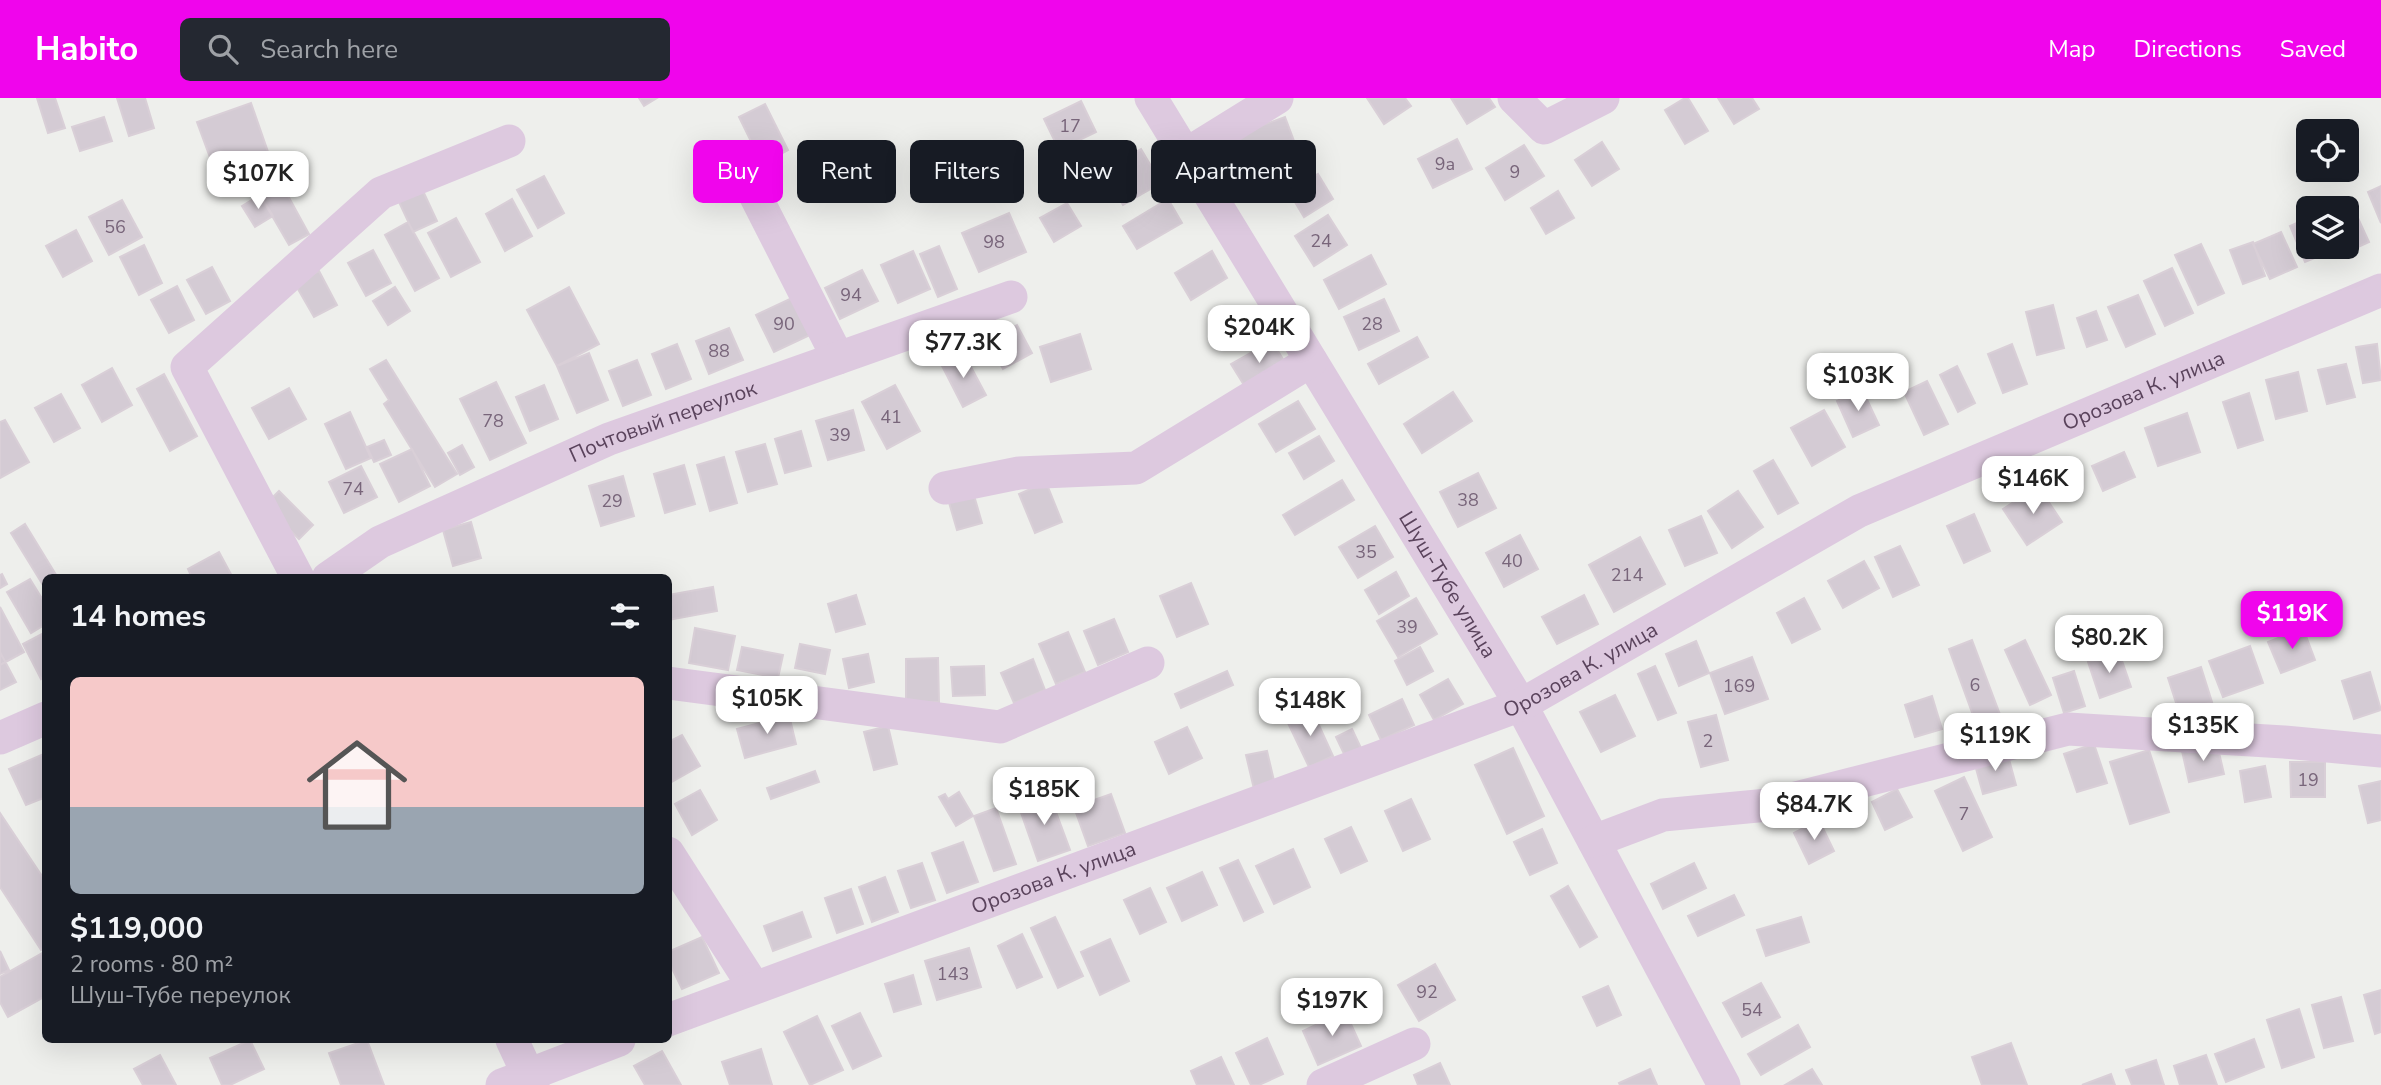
<!DOCTYPE html>
<meta charset="utf-8">
<style>
body{margin:0;font-family:"Nunito Sans",sans-serif;background:#242831;color:#f1f3f6;height:100vh;display:flex;flex-direction:column;font-size:26px;white-space:nowrap}
*{box-sizing:border-box;margin:0}
p{font-size:23px;color:#9ea1a6}
.icon{flex:none;width:38px;height:38px;fill:none;stroke:currentColor;stroke-width:2;stroke-linecap:round;stroke-linejoin:round}
.map{position:relative;flex:1;overflow:hidden}
.details{position:absolute;left:42px;top:476px;width:630px;height:469px;display:flex;flex-direction:column;background:#171b24;border-radius:10px;box-shadow:0 7px 28px #0002}
.details>*{flex:none}
.top-card{position:absolute;left:693px;top:42px;width:665px;height:63px;display:flex;gap:14px}
.buttons{position:absolute;left:2296px;top:21px;display:grid;gap:14px}
.buttons a{display:grid;place-items:center;width:63px;height:63px;border-radius:10px;background:#171b24;box-shadow:0 7px 28px #0002;font-size:35px}
.price{position:absolute;translate:-50% -60px;padding:0 16px;border-radius:14px;background:#fff;color:#222;font-size:23px;line-height:46px;filter:drop-shadow(0 2px 4px #0008)}
.price::after{content:'';position:absolute;left:50%;top:42px;width:21px;height:16px;margin-left:-10px;background:inherit;clip-path:polygon(0 0,100% 0,50% 100%)}
.price.current{background:#f005ec;color:#fff}
ul{padding:0;list-style:none}
li{display:grid;align-content:center;gap:14px;height:371px;padding:0 28px}
li+li{border-top:2px solid #363941}
li span{display:grid;place-items:center;height:217px;border-radius:10px;color:#555}
li>.icon{margin-inline-start:auto}
span .icon{width:126px;height:126px;fill:#fffc;stroke-width:1}
li b{font-size:30px}
h2{display:flex;justify-content:space-between;align-items:center;height:84px;padding:0 28px;font-size:30px}
.chip{padding:0 24px;border-radius:10px;background:#171b24;box-shadow:0 7px 28px #0002;font-size:24px;line-height:63px}
.chip.current{background:#f005ec;color:#fff}
header{display:flex;align-items:center;gap:42px;box-sizing:border-box;height:98px;padding:0 35px;background:#f005ec;color:#fff}
header strong{font-size:33px}
nav{display:flex;gap:38px;margin-inline-start:auto;font-size:24px}
.search{width:490px;height:63px;background:#242831;display:flex;align-items:center;gap:18px;box-sizing:border-box;padding:0 24px;border-radius:10px;color:#9ea1a6;font-size:26px}
.map>svg:first-child{display:block}
.building{fill:#d4cbd4;stroke:#d9cfd7;stroke-width:2}
.lines{fill:none;stroke-linecap:round;stroke-linejoin:round}
.street{stroke:#ddc9df;stroke-width:33}
.labels{text-anchor:middle;dominant-baseline:central;stroke-width:5;stroke-linejoin:round;paint-order:stroke}
.number-label{font-size:18px;fill:#78657a}
.street-label{font-size:21px;fill:#5a435c;stroke:#fff}
</style>
<header>
<strong>Habito</strong>
<div class="search"><svg class="icon" aria-label="search" viewBox="0 0 24 24"><circle cx="10" cy="10" r="6"/><path d="M15 15l6 6"/></svg>Search here</div>
<nav><a>Map</a><a>Directions</a><a>Saved</a></nav>
</header>
<div class="map">
<svg width="2381" height="987" viewBox="0 0 2381 987">
<rect width="100%" height="100%" fill="#eeefec"/>
<path class="building" d="M37 0H55L65 30 48 35Z
M117 0H145L154 30 129 38Z
M639 0H657L644 8Z
M1367 0H1405L1411 8 1384 26Z
M1451 0H1489L1495 9 1467 26Z
M1685 0H1688L1708 33 1685 46 1665 12Z
M1718 0H1752L1759 11 1734 26Z
M1081 3 1096 34 1059 52 1044 21Z
M251 5 268 54 215 73 197 24Z
M765 6 788 52 762 66 739 19Z
M104 19 112 43 80 53 72 29Z
M1285 19 1297 51 1245 70 1233 38Z
M1457 41 1472 71 1433 90 1418 61Z
M1602 44 1619 71 1592 88 1575 62Z
M1524 47 1544 78 1505 102 1486 70Z
M1141 51 1161 85 1123 107 1103 73Z
M1318 76 1333 101 1304 119 1289 94Z
M544 78 564 115 538 130 517 92Z
M281 85 309 136 289 147 260 97Z
M2381 88V125L2368 94Z
M423 93 437 123 413 134 399 104Z
M1558 93 1574 120 1546 136 1531 110Z
M260 97 273 118 255 129 242 108Z
M512 101 532 138 505 153 486 116Z
M1168 101 1182 125 1137 151 1123 128Z
M122 102 142 139 109 157 89 119Z
M1067 105 1081 128 1054 144 1040 120Z
M2352 107 2369 144 2343 156 2339 149H2347V110H2345Z
M1009 115 1026 154 979 174 962 135Z
M1328 117 1347 147 1314 168 1295 138Z
M456 120 480 164 451 179 428 135Z
M2308 120V149H2324L2327 155 2305 164 2290 128Z
M408 124 439 180 415 193 385 137Z
M76 132 92 163 63 179 46 148Z
M2281 134 2297 169 2270 181 2253 146Z
M2253 144 2265 178 2243 186 2230 152Z
M2201 146 2224 195 2198 207 2175 157Z
M144 147 162 185 139 197 120 159Z
M939 148 957 191 938 199 920 156Z
M373 152 391 185 366 198 348 165Z
M913 153 930 191 898 205 881 167Z
M1212 153 1227 180 1191 202 1175 175Z
M1371 157 1386 186 1339 211 1324 182Z
M212 169 230 203 206 216 187 182Z
M2172 170 2193 215 2165 228 2144 183Z
M862 172 878 203 840 221 825 190Z
M319 173 337 207 314 219 295 186Z
M177 188 194 222 169 235 151 202Z
M395 189 410 213 388 227 373 203Z
M569 189 599 246 557 268 527 212Z
M2138 197 2155 236 2126 249 2108 209Z
M794 199 812 236 774 254 756 217Z
M1384 201 1399 233 1359 252 1344 219Z
M2053 207 2064 250 2037 257 2026 214Z
M2096 213 2107 242 2087 249 2077 220Z
M1017 227 1032 255 1003 271 988 243Z
M729 230 743 262 709 276 696 243Z
M1080 236 1091 271 1051 284 1040 249Z
M1417 239 1428 259 1379 286 1368 266Z
M1272 243 1287 268 1247 292 1231 266Z
M677 246 691 281 666 291 652 256Z
M2012 246 2027 286 2003 295 1988 256Z
M2377 246 2381 282 2363 285 2356 249Z
M963 254 986 297 963 309 941 266Z
M589 255 608 302 577 315 557 268Z
M386 262 457 376 435 389 384 306 389 302 370 271Z
M637 262 651 297 623 308 609 273Z
M2346 266 2355 299 2327 306 2318 272Z
M1957 268 1975 305 1958 314 1940 277Z
M112 270 132 307 102 324 82 287Z
M2298 274 2307 313 2276 321 2266 282Z
M164 276 197 338 170 353 137 291Z
M1927 283 1948 326 1924 337 1904 294Z
M496 284 526 345 490 362 460 301Z
M544 287 558 321 530 333 516 299Z
M895 287 920 333 887 351 862 304Z
M289 290 306 321 269 341 252 310Z
M1862 291 1879 327 1853 339 1837 303Z
M1453 294 1472 323 1422 355 1404 326Z
M2249 295 2263 342 2238 350 2223 304Z
M61 296 80 330 54 344 35 310Z
M1298 303 1315 331 1276 354 1259 326Z
M853 312 864 352 828 362 816 323Z
M1824 312 1845 349 1812 368 1791 330Z
M350 314 371 360 346 371 325 326Z
M2187 315 2200 354 2158 368 2145 330Z
M5 322 29 364 0 380V324Z
M801 333 811 368 785 375 775 341Z
M1319 338 1334 363 1304 381 1289 355Z
M384 342 391 357 374 364 367 349Z
M765 346 777 386 748 394 736 354Z
M462 347 474 369 460 377 448 355Z
M412 351 430 388 399 404 380 366Z
M2124 354 2135 379 2103 393 2092 368Z
M724 359 737 405 710 413 697 367Z
M1773 362 1798 405 1778 416 1754 373Z
M684 367 695 406 665 415 654 376Z
M361 368 377 399 344 415 329 384Z
M1478 375 1496 410 1458 429 1440 394Z
M623 378 634 418 601 428 589 388Z
M1342 382 1354 402 1295 437 1283 417Z
M1046 384 1062 424 1035 435 1019 396Z
M2038 388 2062 424 2027 447 2003 411Z
M279 393 313 427 299 441 265 407Z
M1738 393 1763 429 1732 450 1708 413Z
M973 394 982 425 957 432 948 401Z
M1974 416 1990 453 1964 465 1947 428Z
M1701 418 1717 455 1685 468 1669 432Z
M471 424 481 460 453 468 443 432Z
M25 426 58 480H46V492L11 435Z
M1375 428 1393 459 1358 480 1339 449Z
M1520 437 1538 471 1504 489 1486 455Z
M1640 439 1665 486 1614 514 1589 467Z
M1900 448 1919 487 1893 499 1875 459Z
M219 454 233 480H192L188 471Z
M1864 463 1879 490 1843 510 1828 483Z
M1396 474 1409 498 1379 516 1365 492Z
M2 476 7 486 0 490V477Z
M30 481 46 507V526L31 535 7 494Z
M1191 485 1208 526 1177 539 1160 498Z
M713 489 717 513 668 522V497Z
M856 497 865 526 836 534 828 506Z
M1584 497 1598 526 1557 546 1542 519Z
M1416 500 1437 536 1398 559 1377 523Z
M1804 500 1820 531 1792 545 1777 515Z
M0 509 24 554 0 567Z
M1114 521 1128 554 1098 567 1084 533Z
M695 530 735 538 728 572 689 565Z
M2303 530 2315 562 2281 575 2268 544Z
M46 534V578L41 581 23 546Z
M1068 534 1085 574 1056 586 1039 546Z
M1972 542 2002 622 1978 631 1949 551Z
M2025 542 2051 597 2030 607 2005 552Z
M1696 543 1709 575 1679 588 1666 556Z
M800 546 830 552 825 576 795 570Z
M2250 548 2263 585 2223 599 2209 563Z
M742 549 783 557 778 580 737 572Z
M1420 549 1433 573 1407 587 1395 563Z
M0 554 16 584 0 592Z
M2119 554 2131 589 2100 600 2088 564Z
M868 556 874 584 849 590 843 561Z
M1752 559 1768 601 1725 616 1710 575Z
M938 560 939 604H906V561Z
M1033 561 1045 592 1014 605 1001 575Z
M984 568 985 597 953 598 951 569Z
M1655 568 1676 615 1658 622 1638 576Z
M2201 569 2212 604 2179 614 2168 580Z
M1227 573 1233 587 1181 610 1175 596Z
M2074 573 2085 608 2064 615 2053 580Z
M2370 574 2381 612 2354 621 2342 583Z
M1448 581 1463 606 1434 622 1420 597Z
M1615 597 1635 638 1601 654 1580 614Z
M1932 598 1942 631 1915 639 1905 607Z
M1402 601 1414 627 1381 642 1369 617Z
M1312 612 1333 658 1309 669 1287 623Z
M789 617 796 646 745 660 737 631Z
M1716 617 1728 662 1701 669 1688 624Z
M888 628 897 666 874 672 864 634Z
M1187 629 1202 660 1169 676 1155 644Z
M1352 631 1361 650 1345 658 1336 639Z
M682 637 700 668 668 686V644Z
M2094 646 2107 685 2077 694 2064 656Z
M2217 646 2224 676 2189 684 2182 653Z
M1513 650 1544 718 1507 736 1475 667Z
M2149 652 2169 714 2130 726 2110 664Z
M1267 653 1275 687 1254 691 1246 657Z
M2007 654 2016 687 1983 696 1974 663Z
M46 655V699L26 707 9 671Z
M2290 664H2325V699H2291Z
M2265 668 2271 699 2245 704 2240 673Z
M815 673 819 684 771 701 767 690Z
M1964 679 1992 739 1963 753 1935 693Z
M2381 683V722L2368 725 2359 688Z
M1897 691 1912 719 1885 732 1872 704Z
M700 692 717 722 692 737 675 706Z
M959 694 973 718 956 728 939 699 945 696 948 701Z
M1049 695 1070 752 1038 763 1018 706Z
M1111 696 1125 735 1088 748 1074 709Z
M1411 701 1430 741 1403 753 1385 713Z
M996 710 1016 766 994 773 974 718Z
M0 715 46 784V849L41 852 0 789Z
M1819 722 1834 753 1809 766 1794 735Z
M1351 729 1367 763 1341 775 1325 741Z
M1542 731 1557 765 1530 777 1514 744Z
M963 744 978 784 947 795 932 755Z
M1293 751 1310 789 1274 806 1256 768Z
M1238 762 1263 814 1244 823 1220 770Z
M922 765 935 802 911 810 898 773Z
M1694 765 1706 790 1663 811 1651 786Z
M1202 774 1217 807 1182 823 1167 790Z
M885 779 898 814 872 824 859 789Z
M1568 788 1597 839 1580 849 1551 798Z
M1150 790 1166 824 1140 836 1124 802Z
M851 791 863 826 837 835 825 800Z
M1734 797 1744 817 1698 838 1688 818Z
M802 814 811 839 773 853 764 828Z
M1055 819 1083 878 1058 890 1031 830Z
M1801 819 1809 844 1766 858 1757 832Z
M1022 836 1042 879 1017 890 998 848Z
M702 839 719 875 682 891 668 862V854Z
M1110 841 1129 883 1100 897 1081 854Z
M969 850 981 889 937 902 925 863Z
M0 853 9 872 0 876Z
M46 853V898L8 919 0 904V879Z
M1435 866 1455 902 1419 923 1398 887Z
M913 877 921 906 894 914 885 886Z
M1761 885 1780 919 1742 939 1723 905Z
M1608 888 1621 917 1597 928 1583 899Z
M2381 892V934L2375 936 2364 897Z
M2341 899 2353 943 2324 950 2312 907Z
M2299 911 2314 959 2282 970 2267 922Z
M1345 913 1361 948 1318 967 1303 933Z
M860 915 881 958 853 971 832 928Z
M817 918 843 972 810 987 784 934Z
M1798 927 1810 949 1761 977 1748 956Z
M1267 940 1283 976 1259 987H1251L1236 955Z
M2254 941 2264 969 2226 984 2215 956Z
M250 942 264 971 230 987H222L210 960Z
M367 942 384 987H341L329 955Z
M2011 945 2027 987H1982L1972 959Z
M761 951 772 987H730L722 964Z
M662 953 681 987H645L634 968Z
M160 957 176 987H143L134 971Z
M2206 957 2217 987H2180L2174 968Z
M1221 959 1234 987H1197L1191 973Z
M2156 962 2164 987H2132L2126 972Z
M1440 965 1450 987H1418L1414 977Z
M1650 971 1657 987H1620L1619 985Z
M1812 971 1822 987H1785Z
M2111 976 2115 987H2082Z"/>
<g class="lines">
<g class="street">
<path id="s1" d="M1151 0 1521 607 1724 987"/>
<path d="M1514 0 1544 30 1603 0"/>
<path d="M1185 57 1277 0"/>
<path d="M753 93 838 260"/>
<path d="M945 390 1019 375 1136 370 1311 263"/>
<path d="M298 480 187 269 381 95 509 43"/>
<path id="s2" d="M328 480 380 444 609 341 1011 199"/>
<path d="M668 585 1000 629 1148 565"/>
<path d="M0 640 46 620"/>
<path d="M1594 743 1663 717 1768 707 2068 631 2284 644 2381 653"/>
<path d="M668 755 754 889"/>
<path id="s3" d="M668 922 1521 607 1859 413 2381 192"/>
<path d="M512 942 533 987"/>
<path d="M502 987 619 942"/>
<path d="M1323 987 1414 946"/>
</g>
</g>
<g class="labels">
<g class="number-label">
<text x="1070" y="28">17</text>
<text x="1445" y="66">9а</text>
<text x="1515" y="74">9</text>
<text x="115" y="129">56</text>
<text x="1321" y="143">24</text>
<text x="994" y="144">98</text>
<text x="851" y="197">94</text>
<text x="784" y="226">90</text>
<text x="1372" y="226">28</text>
<text x="719" y="253">88</text>
<text x="891" y="319">41</text>
<text x="493" y="323">78</text>
<text x="840" y="337">39</text>
<text x="353" y="391">74</text>
<text x="1468" y="402">38</text>
<text x="612" y="403">29</text>
<text x="1366" y="454">35</text>
<text x="1512" y="463">40</text>
<text x="1627" y="477">214</text>
<text x="1407" y="529">39</text>
<text x="1975" y="587">6</text>
<text x="1739" y="588">169</text>
<text x="1708" y="643">2</text>
<text x="2308" y="682">19</text>
<text x="1964" y="716">7</text>
<text x="953" y="876">143</text>
<text x="1427" y="894">92</text>
<text x="1752" y="912">54</text>
</g>
<g class="street-label">
<text stroke="none"><textPath href="#s3" startOffset="1608">Орозова К. улица</textPath></text>
<text stroke="none"><textPath href="#s2" startOffset="371">Почтовый переулок</textPath></text>
<text stroke="none"><textPath href="#s1" startOffset="570">Шуш-Тубе улица</textPath></text>
<text stroke="none"><textPath href="#s3" startOffset="978">Орозова К. улица</textPath></text>
<text stroke="none"><textPath href="#s3" startOffset="411">Орозова К. улица</textPath></text>
</g>
</g>
</svg>
<div class="buttons">
<a><svg class="icon" aria-label="locate" viewBox="0 0 24 24"><circle cx="12" cy="12" r="6"/><path d="M12 2v4M12 18v4M2 12h4M18 12h4"/></svg></a>
<a><svg class="icon" aria-label="layers" viewBox="0 0 24 24"><path d="M12 4l9 5-9 5-9-5zM3 14l9 5 9-5"/></svg></a>
</div>
<b class="price" style="left:258px;top:113px">$107K</b>
<b class="price" style="left:1259px;top:267px">$204K</b>
<b class="price" style="left:963px;top:282px">$77.3K</b>
<b class="price" style="left:1858px;top:315px">$103K</b>
<b class="price" style="left:2033px;top:418px">$146K</b>
<b class="price current" style="left:2292px;top:553px">$119K</b>
<b class="price" style="left:2109px;top:577px">$80.2K</b>
<b class="price" style="left:767px;top:638px">$105K</b>
<b class="price" style="left:1310px;top:640px">$148K</b>
<b class="price" style="left:2203px;top:665px">$135K</b>
<b class="price" style="left:1995px;top:675px">$119K</b>
<b class="price" style="left:1044px;top:729px">$185K</b>
<b class="price" style="left:1814px;top:744px">$84.7K</b>
<b class="price" style="left:1332px;top:940px">$197K</b>
<div class="top-card">
<a class="chip current">Buy</a>
<a class="chip">Rent</a>
<a class="chip">Filters</a>
<a class="chip">New</a>
<a class="chip">Apartment</a>
</div>
<section class="details">
<h2>14 homes<svg class="icon" aria-label="filters" viewBox="0 0 24 24"><path d="M4 7h16M4 17h16"/><circle cx="9" cy="7" r="2"/><circle cx="15" cy="17" r="2"/></svg></h2>
<ul>
<li><span style="background:linear-gradient(#f6c9c9 60%,#9aa5b1 0)"><svg class="icon" aria-label="home" viewBox="0 0 24 24"><path d="M3 11l9-7 9 7M6 9v11h12V9"/></svg></span><div><b>$119,000</b><p>2 rooms · 80 m²</p><p>Шуш-Тубе переулок</p></div></li>
</ul>
</section>
</div>
